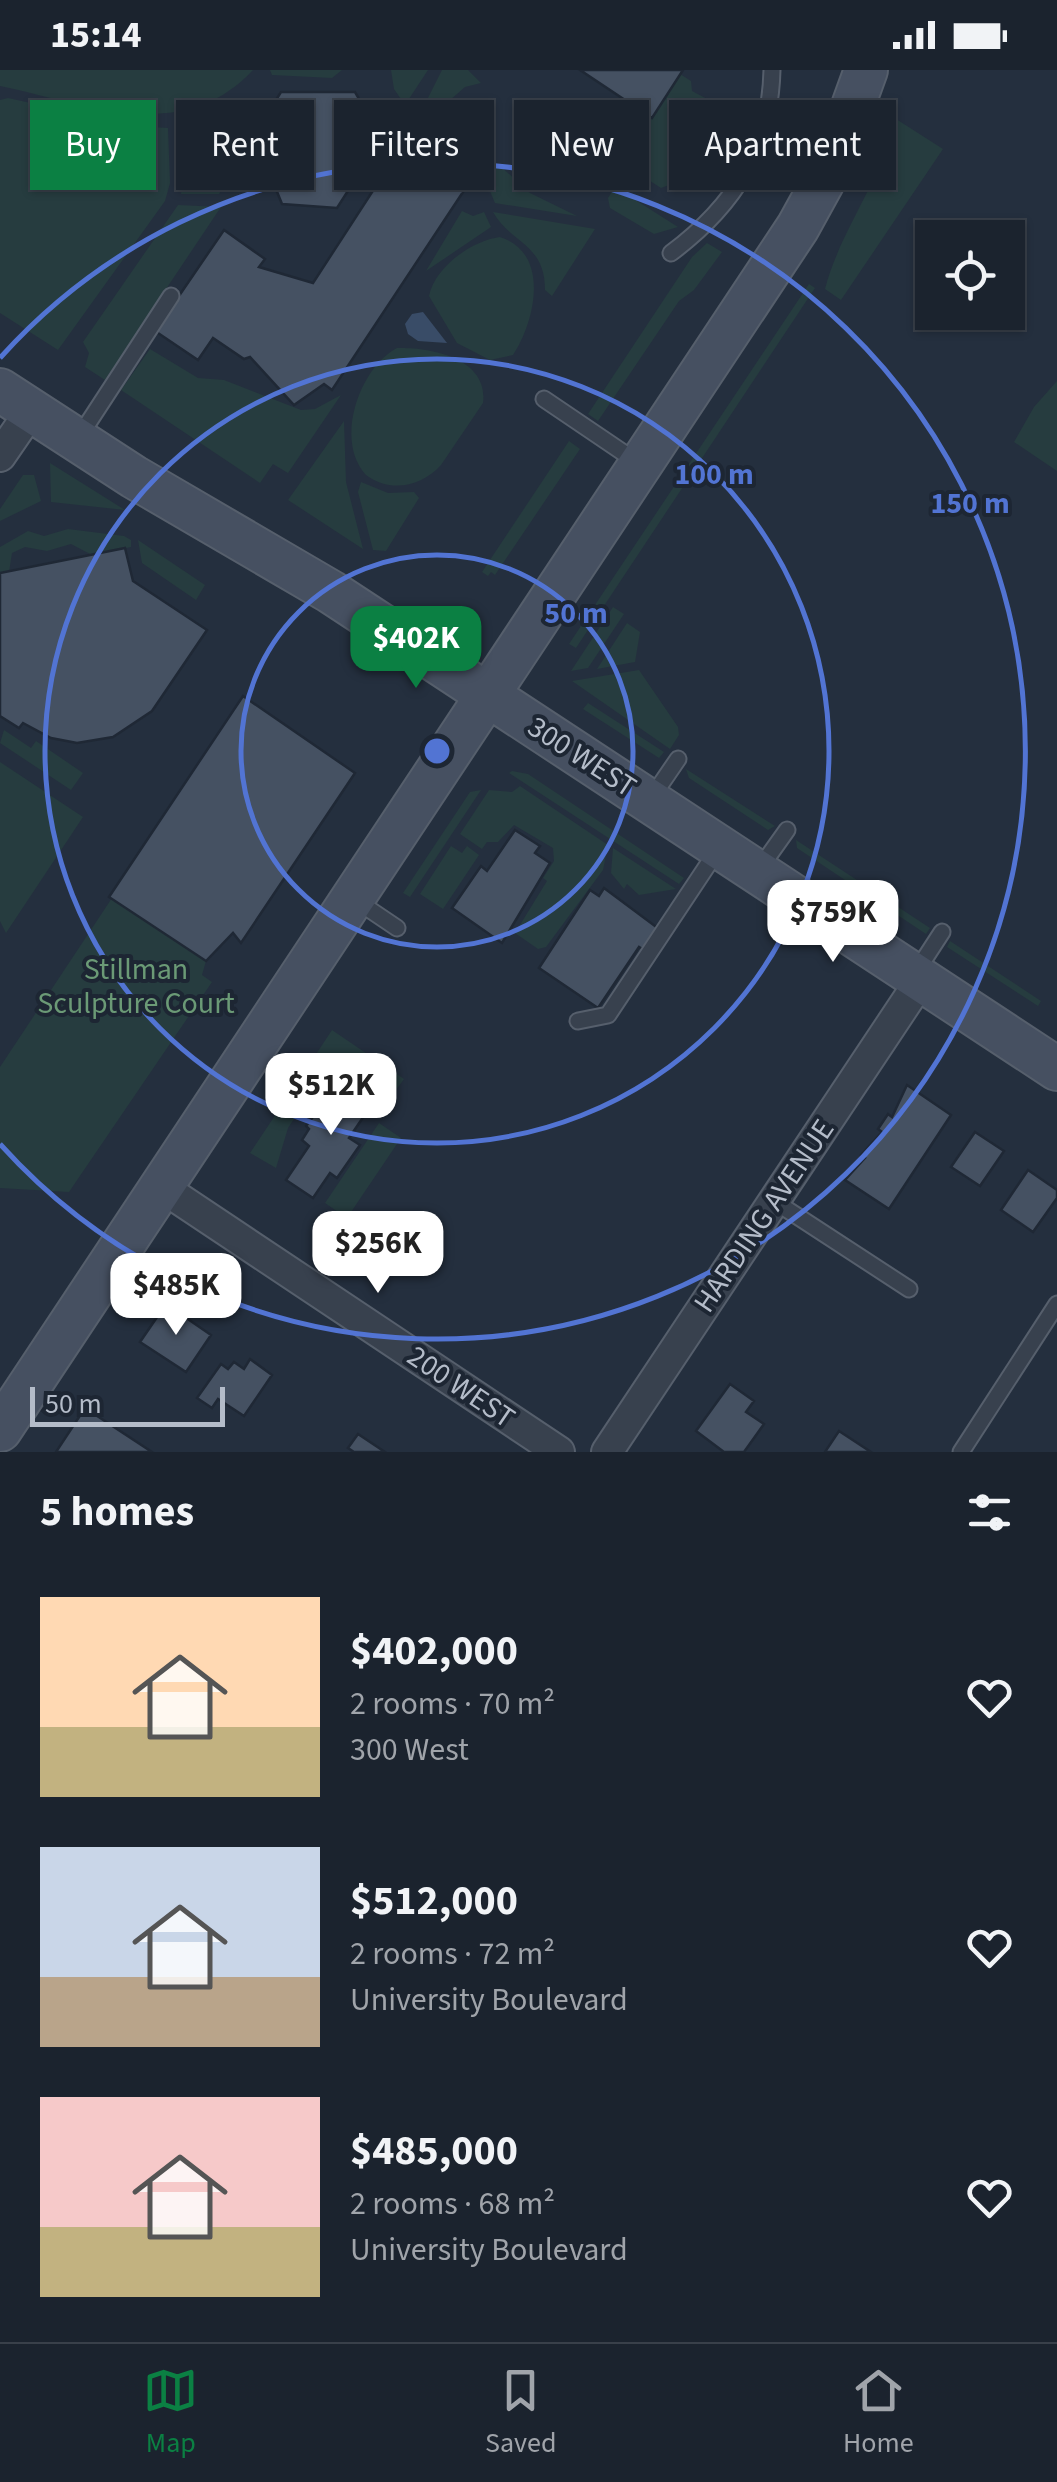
<!DOCTYPE html>
<meta charset="utf-8">
<style>
body{margin:0;font-family:"Source Sans 3",sans-serif;background:#242b36;color:#f1f3f6;height:100vh;display:flex;flex-direction:column;font-size:38px;white-space:nowrap}
*{box-sizing:border-box;margin:0}
p{font-size:32px;color:#a0a4aa}
.icon{flex:none;width:55px;height:55px;fill:none;stroke:currentColor;stroke-width:2;stroke-linecap:round;stroke-linejoin:round}
.map{position:relative;height:1382px;overflow:hidden}
.panel{display:flex;flex-direction:column;background:#1b232e;flex:1}
.panel>*{flex:none}
.hud{position:absolute;left:30px;top:30px;width:998px;height:90px;display:flex;gap:20px}
.buttons{position:absolute;left:915px;top:150px;display:grid;gap:20px}
.buttons a{display:grid;place-items:center;width:110px;height:110px;border-radius:0px;background:#1b232e;box-shadow:0 2px 8px #0004,0 0 0 2px #39404a;font-size:50px}
.scale{position:absolute;left:30px;bottom:25px;width:195px;box-sizing:border-box;padding-left:10px;border:5px solid #b4bcc9;border-top:0;font-size:28px;line-height:35px;white-space:nowrap;color:#b4bcc9;-webkit-text-stroke:8px #1d2633;paint-order:stroke}
.price{position:absolute;translate:-50% -85px;padding:0 22px;border-radius:20px;background:#fff;color:#222;font-size:32px;line-height:65px;filter:drop-shadow(0 2px 5px #0008)}
.price::after{content:'';position:absolute;left:50%;top:60px;width:30px;height:22px;margin-left:-15px;background:inherit;clip-path:polygon(0 0,100% 0,50% 100%)}
.price.selected{background:#0b8043;color:#fff}
ul{padding:0;list-style:none}
li{display:flex;align-items:center;gap:30px;height:250px;padding:0 40px}
li span{display:grid;place-items:center;flex:none;width:280px;height:200px;border-radius:0px;color:#555}
li>.icon{margin-inline-start:auto}
span .icon{width:120px;height:120px;fill:#fffc;stroke-width:1}
li b{font-size:42px}
h2{display:flex;justify-content:space-between;align-items:center;height:120px;padding:0 40px;font-size:42px}
.tag{padding:0 35px;border-radius:0px;background:#1b232e;box-shadow:0 2px 8px #0004,0 0 0 2px #39404a;font-size:35px;line-height:90px}
.tag.selected{background:#0b8043;color:#fff}
.status{display:flex;justify-content:space-between;align-items:center;height:70px;padding:0 50px;background:#1b232e;direction:ltr}
.status svg{height:28px;fill:currentColor}
.dock{display:flex;justify-content:space-around;align-items:center;height:140px;border-top:2px solid #39404a;background:#1b232e;font-size:28px;color:#a0a4aa}
.dock a{display:grid;justify-items:center;gap:5px}
.dock .selected{color:#0b8043}
.map>svg:first-child{display:block}
.green{fill:#263c3f}
.water{fill:#394c67}
.building{fill:#455162;stroke:#1f2835;stroke-width:2.5}
.lines{fill:none;stroke-linecap:round;stroke-linejoin:round}
.lane-casing{stroke:#565f6c;stroke-width:19}
.street-casing{stroke:#565f6c;stroke-width:34}
.secondary-casing{stroke:#565f6c;stroke-width:46}
.lane{stroke:#38414e;stroke-width:15}
.street{stroke:#38414e;stroke-width:30}
.secondary{stroke:#465061;stroke-width:42}
.ring{fill:none;stroke:#5274d3;stroke-width:5}
.labels{text-anchor:middle;dominant-baseline:central;stroke-width:8;stroke-linejoin:round;paint-order:stroke}
.street-label{font-size:30px;fill:#b4bcc9;stroke:#1d2633}
.park-label{font-size:30px;fill:#6b9a76;stroke:#1d2633}
.centre{fill:#5274d3;stroke:#1d2633;stroke-width:5}
.ring-label{font-size:30px;text-anchor:middle;font-weight:bold;fill:#5274d3;stroke:#1d2633;stroke-width:8;stroke-linejoin:round;paint-order:stroke}
</style>
<div class="status"><b>15:14</b><svg viewBox="0 0 49 12"><path d="M0 12V9h3v3zM5 12V6h3v6zM10 12V3h3v9zM15 12V0h3v12zM26 1h20v11H26zM47 4h2v5h-2z"/></svg></div>
<div class="map">
<svg width="1057" height="1382" viewBox="0 0 1057 1382">
<rect width="100%" height="100%" fill="#242f3e"/>
<path class="green" d="M0 0H253C182 76 87 34 0 16Z
M270 0H342L332 8 272 5Z
M391 0H428L405 35 394 19Z
M442 0H468L481 13 465 17 449 31 447 62 419 46Z
M680 4 691 11 692 21 709 30C659 61 699 66 704 94L693 106 661 118 610 85 605 58 633 52 642 42 652 47Z
M8 28 135 56 168 58 170 113 165 131 58 280 0 243V30Z
M229 40 248 81 219 124H181L185 65 199 53Z
M896 49 943 79 841 230 825 219C840 161 881 111 896 49Z
M413 60 482 88 471 109 458 104 450 113 400 79Z
M541 65 569 75 575 96C556 97 538 93 528 77L537 75Z
M498 94 530 123 577 146 495 133 484 107 491 95Z
M615 117 678 157 654 164 610 138 608 128Z
M178 135 221 137 105 310 85 297 89 283 83 272Z
M462 141 473 146 484 142 491 157 426 201Z
M493 142 595 159 552 226 545 220C545 173 511 174 493 142Z
M500 167C551 183 535 252 513 285L490 290 457 273 429 226C435 197 471 171 500 167Z
M707 173 722 182 694 220 679 231 598 351 588 344 692 187Z
M809 214 815 218 576 578 569 574Z
M397 278C430 277 489 288 483 333L441 395C421 417 390 423 366 405 334 371 359 298 397 278Z
M150 279 198 308 224 310 301 340 315 339 341 325 288 403 273 394 260 413 121 320Z
M1057 311V401L1014 372 1034 337Z
M344 351 346 412 363 479 288 430Z
M569 371 580 379 495 505 491 502 488 506 482 502Z
M50 393 125 440 51 432Z
M23 405H34L41 431 0 451V439Z
M361 412 388 423 414 422 419 428 386 481 373 480 358 422Z
M68 459 124 466 131 470V477L92 485 71 474 47 481 25 477 12 483 9 502 0 503V477L28 461 44 466Z
M138 470 205 515 196 530 142 493Z
M613 537 624 544 588 598 571 601Z
M627 553 640 562 635 592 597 599Z
M639 600 678 657 679 665 670 679 572 611Z
M588 633 664 682 659 688 583 639Z
M4 660 31 678 36 671 83 703 71 720 0 673Z
M0 692 83 747 6 863 0 851Z
M686 699 775 756 768 760 689 708Z
M512 701 528 704 684 808 679 814 509 703Z
M520 716 608 775 603 800 546 877 538 879 515 863 547 811 543 808 554 791 553 778 514 755 498 772H487L482 779 460 764 489 720 512 722Z
M481 720 410 827 403 823 470 722Z
M796 770 930 858 926 864 797 778Z
M451 776 462 783 467 776 479 785 443 839 420 824Z
M613 778 676 819 639 825 627 814 624 819 611 803Z
M112 828 206 891 202 905 212 912 69 1122 0 1118V997Z
M950 871 1041 931 1038 936 947 877Z
M332 960 404 1009 390 1028 336 992 311 1023 297 1013Z
M292 1020 307 1029 288 1058 276 1098 250 1083Z
M379 1053 401 1068 347 1148 325 1133Z"/>
<path class="water" d="M423 242 447 273 418 271 408 264 405 254 412 244Z"/>
<path class="building" d="M580 0H683L652 48Z
M281 22H355L382 68 337 138 282 134 254 65Z
M400 79 463 122 332 320 324 314 294 335 250 287 244 289 213 268 198 290 155 261 224 160 265 189 259 197 313 213Z
M125 478 133 511 207 560 152 641 113 667 77 673 51 668 23 653 19 658 0 646V503Z
M243 626 355 703 241 873 233 863 206 891 109 827Z
M515 760 540 776 535 783 550 793 502 873 452 838 481 796 487 801Z
M604 818 659 859 644 880 639 877 598 938 539 898 590 820 599 826Z
M343 1008 375 1030 349 1068 360 1075 337 1108 330 1103 313 1128 286 1110 309 1076 302 1070 309 1059 306 1056Z
M907 1015 951 1045 889 1139 845 1110 865 1088 861 1085 882 1062 878 1059 888 1044 892 1047Z
M975 1062 1004 1081 980 1116 951 1097Z
M1028 1100 1057 1120V1128L1033 1162 1001 1140Z
M166 1234 211 1265 186 1302 140 1272Z
M250 1289 272 1305 244 1346 218 1329 212 1338 197 1328 221 1294 228 1299 234 1292 244 1299Z
M730 1314 754 1331 746 1342 764 1354 744 1382H724L696 1361Z
M85 1338 152 1382H56Z
M839 1361 871 1382H825Z
M358 1364 385 1382H354L348 1378Z"/>
<g class="lines">
<defs>
<path id="lane" d="M671 183C734 136 770 80 772 0
M544 329 640 394
M79 367 171 226
M652 727 678 689
M760 798 787 760
M357 831 397 858
M916 902 942 862
M578 951 608 945 717 781
M774 1131 909 1219
M961 1382 1057 1234"/>
<path id="street" d="M0 386 31 341
M163 1118 559 1382
M607 1382 921 910"/>
<path id="secondary" d="M0 320 134 407 331 522 1057 999
M0 1360 798 157 831 97 866 0"/>
</defs>
<use href="#lane" class="lane-casing"/>
<use href="#street" class="street-casing"/>
<use href="#secondary" class="secondary-casing"/>
<use href="#lane" class="lane"/>
<use href="#street" class="street"/>
<use href="#secondary" class="secondary"/>
</g>
<g class="ring">
<circle cx="437" cy="681" r="196"/>
<circle cx="437" cy="681" r="392"/>
<path d="M0 288A588 588 0 1 1 0 1074"/>
</g>
<g class="labels">
<g class="street-label">
<text transform="translate(582 687) rotate(33)">300 WEST</text>
<text transform="translate(764 1146) rotate(-56)">HARDING AVENUE</text>
<text transform="translate(461 1317) rotate(34)">200 WEST</text>
</g>
<g class="park-label">
<text x="136" y="899">Stillman<tspan x="136" dy="34">Sculpture Court</tspan></text>
</g>
</g>
<circle cx="437" cy="681" r="15" class="centre"/>
<g class="ring-label">
<text x="714" y="414">100 m</text>
<text x="970" y="443">150 m</text>
<text x="576" y="553">50 m</text>
</g>
</svg>
<div class="buttons">
<a><svg class="icon" aria-label="locate" viewBox="0 0 24 24"><circle cx="12" cy="12" r="6"/><path d="M12 2v4M12 18v4M2 12h4M18 12h4"/></svg></a>
</div>
<div class="scale">50 m</div>
<b class="price selected" style="left:416px;top:621px">$402K</b>
<b class="price" style="left:833px;top:895px">$759K</b>
<b class="price" style="left:331px;top:1068px">$512K</b>
<b class="price" style="left:378px;top:1226px">$256K</b>
<b class="price" style="left:176px;top:1268px">$485K</b>
<div class="hud">
<a class="tag selected">Buy</a>
<a class="tag">Rent</a>
<a class="tag">Filters</a>
<a class="tag">New</a>
<a class="tag">Apartment</a>
</div>
</div>
<section class="panel">
<h2>5 homes<svg class="icon" aria-label="filters" viewBox="0 0 24 24"><path d="M4 7h16M4 17h16"/><circle cx="9" cy="7" r="2"/><circle cx="15" cy="17" r="2"/></svg></h2>
<ul>
<li><span style="background:linear-gradient(#ffd9b3 65%,#c2b280 0)"><svg class="icon" aria-label="home" viewBox="0 0 24 24"><path d="M3 11l9-7 9 7M6 9v11h12V9"/></svg></span><div><b>$402,000</b><p>2 rooms · 70 m²</p><p>300 West</p></div><svg class="icon" aria-label="heart" viewBox="0 0 24 24"><path d="M12 20l-8-8c-3-5 5-10 8-4 3-6 11-1 8 4z"/></svg></li>
<li><span style="background:linear-gradient(#c9d6e8 65%,#b9a48a 0)"><svg class="icon" aria-label="home" viewBox="0 0 24 24"><path d="M3 11l9-7 9 7M6 9v11h12V9"/></svg></span><div><b>$512,000</b><p>2 rooms · 72 m²</p><p>University Boulevard</p></div><svg class="icon" aria-label="heart" viewBox="0 0 24 24"><path d="M12 20l-8-8c-3-5 5-10 8-4 3-6 11-1 8 4z"/></svg></li>
<li><span style="background:linear-gradient(#f6c9c9 65%,#c2b280 0)"><svg class="icon" aria-label="home" viewBox="0 0 24 24"><path d="M3 11l9-7 9 7M6 9v11h12V9"/></svg></span><div><b>$485,000</b><p>2 rooms · 68 m²</p><p>University Boulevard</p></div><svg class="icon" aria-label="heart" viewBox="0 0 24 24"><path d="M12 20l-8-8c-3-5 5-10 8-4 3-6 11-1 8 4z"/></svg></li>
</ul>
</section>
<nav class="dock">
<a class="selected"><svg class="icon" aria-label="map" viewBox="0 0 24 24"><path d="M3 6l6-2 6 2 6-2v14l-6 2-6-2-6 2zM9 4v14M15 6v14"/></svg>Map</a>
<a><svg class="icon" aria-label="saved" viewBox="0 0 24 24"><path d="M7 4h10v16l-5-4-5 4z"/></svg>Saved</a>
<a><svg class="icon" aria-label="home" viewBox="0 0 24 24"><path d="M3 11l9-7 9 7M6 9v11h12V9"/></svg>Home</a>
</nav>
